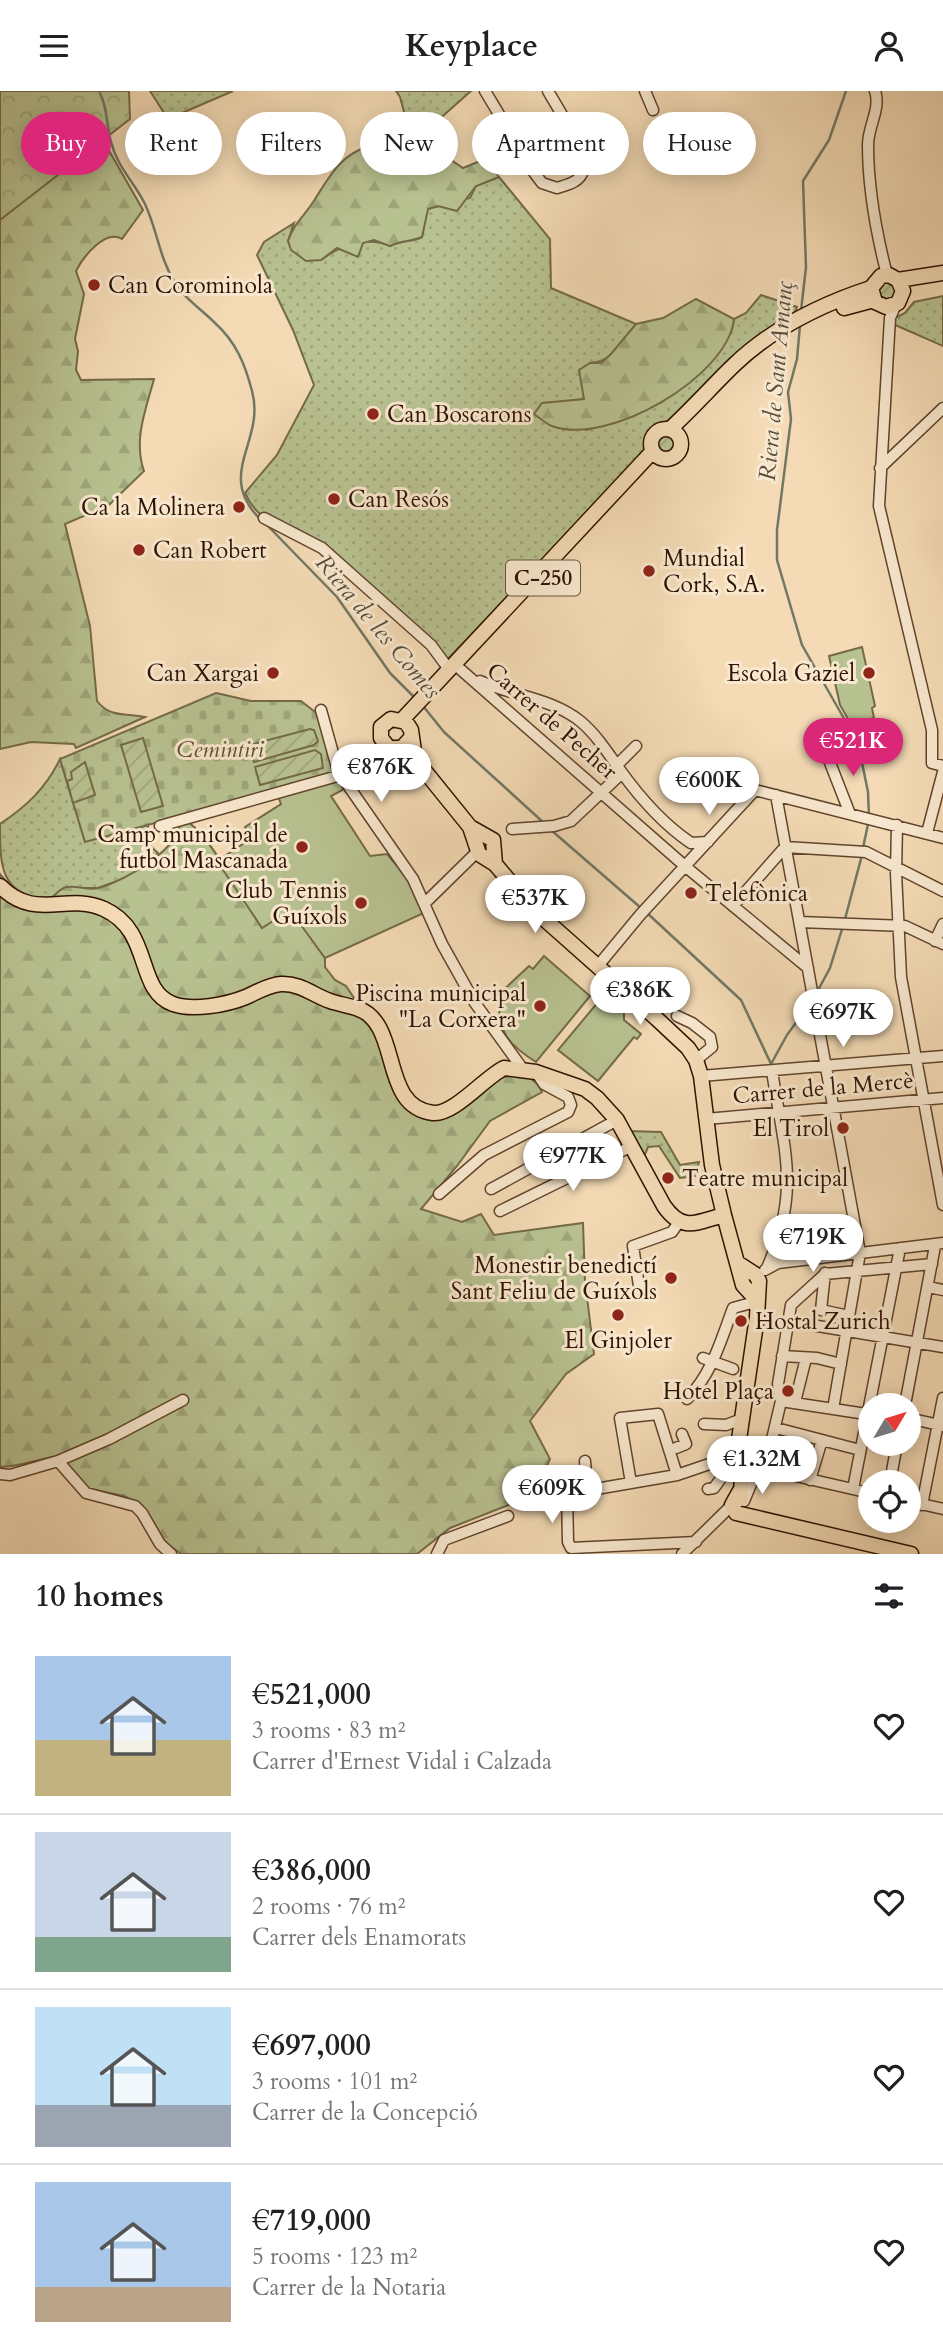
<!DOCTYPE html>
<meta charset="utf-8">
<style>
body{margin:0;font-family:Cardo,serif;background:#f6f6f6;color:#202124;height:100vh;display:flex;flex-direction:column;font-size:26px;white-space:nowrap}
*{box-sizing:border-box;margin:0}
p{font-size:23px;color:#757577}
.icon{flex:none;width:38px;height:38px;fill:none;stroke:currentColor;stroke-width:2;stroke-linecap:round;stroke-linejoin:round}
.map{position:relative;height:1463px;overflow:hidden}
.details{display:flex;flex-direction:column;background:#fff;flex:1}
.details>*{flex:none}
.guide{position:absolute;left:21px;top:21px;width:901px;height:63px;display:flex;gap:14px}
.needle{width:46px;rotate:52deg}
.fabs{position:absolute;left:858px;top:1302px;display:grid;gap:14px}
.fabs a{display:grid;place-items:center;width:63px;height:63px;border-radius:50%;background:#fff;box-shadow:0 4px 18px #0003;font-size:35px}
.price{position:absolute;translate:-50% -60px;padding:0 16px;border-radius:24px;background:#fff;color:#222;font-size:23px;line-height:46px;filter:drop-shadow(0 2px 4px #0008)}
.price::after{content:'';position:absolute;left:50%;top:42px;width:21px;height:16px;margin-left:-10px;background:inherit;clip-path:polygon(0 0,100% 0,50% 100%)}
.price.current{background:#db2777;color:#fff}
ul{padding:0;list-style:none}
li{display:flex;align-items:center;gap:21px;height:175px;padding:0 35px}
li+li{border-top:2px solid #e0e0e0}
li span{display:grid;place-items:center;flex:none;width:196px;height:140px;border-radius:0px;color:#555}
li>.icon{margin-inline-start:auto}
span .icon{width:84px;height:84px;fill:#fffc;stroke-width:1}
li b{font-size:30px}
h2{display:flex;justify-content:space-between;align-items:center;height:84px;padding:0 35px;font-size:30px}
.pill{padding:0 24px;border-radius:32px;background:#fff;box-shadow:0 4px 18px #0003;font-size:24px;line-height:63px}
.pill.current{background:#db2777;color:#fff}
header{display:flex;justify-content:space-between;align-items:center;height:91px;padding:0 35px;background:#fff;font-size:32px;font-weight:600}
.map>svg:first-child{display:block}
.grass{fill:url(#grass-dots);stroke:#746a48;stroke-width:2}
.forest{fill:url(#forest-firs);stroke:#746a48;stroke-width:2}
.cemetery{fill:url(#cemetery-stones);stroke:#746a48;stroke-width:2}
.park{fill:url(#park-crowns);stroke:#746a48;stroke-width:2}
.garden{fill:url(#garden-furrows);stroke:#746a48;stroke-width:2}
.pitch{fill:#b8c190;stroke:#746a48;stroke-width:2}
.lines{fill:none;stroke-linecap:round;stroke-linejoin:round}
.stream{stroke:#717865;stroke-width:2.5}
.minor-casing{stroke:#60442d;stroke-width:13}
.major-casing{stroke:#2f1200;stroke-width:17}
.minor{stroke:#f8e8cf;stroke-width:10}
.major{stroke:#f4dbb5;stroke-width:14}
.poi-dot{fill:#8f2418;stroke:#f8e8cf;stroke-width:2.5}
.labels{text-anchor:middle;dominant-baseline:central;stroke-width:6;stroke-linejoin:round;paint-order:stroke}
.shield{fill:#f8e8cf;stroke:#6b523e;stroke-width:2}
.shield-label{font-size:21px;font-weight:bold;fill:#2f1200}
.poi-label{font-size:23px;fill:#2f1200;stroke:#f8e8cf;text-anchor:end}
.street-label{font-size:23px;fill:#2f1200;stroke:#f8e8cf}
.park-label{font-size:23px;font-style:italic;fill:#5f4f32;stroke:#f8e8cf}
.water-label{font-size:24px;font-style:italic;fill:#564e3b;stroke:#f8e8cf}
</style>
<header><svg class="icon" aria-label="menu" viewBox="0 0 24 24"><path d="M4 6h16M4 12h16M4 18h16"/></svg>Keyplace<svg class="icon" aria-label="person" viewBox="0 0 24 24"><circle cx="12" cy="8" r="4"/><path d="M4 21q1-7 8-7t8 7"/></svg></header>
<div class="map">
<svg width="943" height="1463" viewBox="0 0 943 1463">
<defs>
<pattern id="grass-dots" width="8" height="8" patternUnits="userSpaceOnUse" patternTransform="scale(1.75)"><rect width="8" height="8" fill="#b8c190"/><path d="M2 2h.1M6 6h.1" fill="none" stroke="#9ea57a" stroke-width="1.8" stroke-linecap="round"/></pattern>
<pattern id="forest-firs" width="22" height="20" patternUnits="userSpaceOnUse" patternTransform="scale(1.75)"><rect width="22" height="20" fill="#b8c190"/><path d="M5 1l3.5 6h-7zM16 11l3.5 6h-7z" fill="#9ea57a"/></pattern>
<pattern id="cemetery-stones" width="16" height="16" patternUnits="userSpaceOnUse" patternTransform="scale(1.75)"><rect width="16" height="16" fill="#b8c190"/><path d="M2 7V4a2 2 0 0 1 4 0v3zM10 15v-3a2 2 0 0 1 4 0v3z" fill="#9ea57a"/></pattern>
<pattern id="park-crowns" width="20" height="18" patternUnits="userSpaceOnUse" patternTransform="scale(1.75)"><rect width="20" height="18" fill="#b8c190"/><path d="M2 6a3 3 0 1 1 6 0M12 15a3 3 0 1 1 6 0" fill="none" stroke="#9ea57a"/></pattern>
<pattern id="garden-furrows" width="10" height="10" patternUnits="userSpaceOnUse" patternTransform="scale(1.75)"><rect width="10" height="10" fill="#b8c190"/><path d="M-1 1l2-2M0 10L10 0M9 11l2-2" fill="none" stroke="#9ea57a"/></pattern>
</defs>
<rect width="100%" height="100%" fill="#f4dbb5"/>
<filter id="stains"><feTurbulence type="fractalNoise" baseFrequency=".00286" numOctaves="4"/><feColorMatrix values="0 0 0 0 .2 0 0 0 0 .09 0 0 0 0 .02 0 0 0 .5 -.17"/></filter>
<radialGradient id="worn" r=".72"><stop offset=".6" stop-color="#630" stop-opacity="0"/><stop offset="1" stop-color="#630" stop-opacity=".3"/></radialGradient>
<path class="grass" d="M150 0H233L168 28Z
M396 0H471L419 46 410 43 400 6Z
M499 86 550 148 551 197 636 233C625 249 611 272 590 272L583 297 584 308 569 310 586 339C639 326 678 306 713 264 724 252 733 244 734 228L746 222 761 204 797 216 793 228 674 331C643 341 652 353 633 374L444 572C400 534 358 489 311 455 286 437 258 432 245 402L277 364 314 294 293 239 257 164 264 151 294 132 288 150 321 169C341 154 367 145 390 155 401 149 411 151 422 146L427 118 470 107 476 95Z
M943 205V255L893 233V228L905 222 914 211Z
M60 668 85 750 148 734V753L158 762 131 785 98 797H85L46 809C0 803 0 775 0 733 27 715 46 697 60 668Z
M627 1040 661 1041 680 1074 699 1071 695 1085 680 1087 659 1055 648 1056 643 1068Z"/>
<path class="forest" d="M0 0 93 37 107 56 143 119 122 148C105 138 83 166 76 180L84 203 75 248 78 260 76 279 81 289 154 288C146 318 133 349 144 380L109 414 65 433 90 535 97 610C110 627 126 622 145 626L76 657 74 653 31 651 0 658Z
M431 38 441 62 463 77 485 68 499 86 476 95 457 120 438 115 428 118 422 146C411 151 401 149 390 155L374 149 363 152 358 166 337 157 321 169 306 170 291 159 288 150C295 130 305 125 315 108 330 85 340 64 369 55L378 59 383 66H391L410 43 419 46Z
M696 208 734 228C728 286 607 356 552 335 546 333 539 326 534 323L542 312 584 308 579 279 590 272H601L611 263 636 233 663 227Z
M186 730C208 741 246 812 262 837L290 818 325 867V876L335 889 346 895 372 934 388 980 433 1028C459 1012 521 957 542 1001L490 1030 457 1075 421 1118 462 1131 481 1123 494 1144 583 1132 585 1190 594 1263 566 1283 530 1330 550 1368 534 1404 450 1437 417 1463H181L165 1451 138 1412 124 1405 85 1397 60 1365C39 1367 22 1376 0 1376V783C10 796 27 811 45 809 56 808 57 797 67 796 77 794 89 800 99 797 125 789 175 761 180 734Z"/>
<path class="cemetery" d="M216 602 251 610H301L319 624 335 683 85 751 60 668Z"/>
<path class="park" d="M0 0H129L130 28 0 129Z"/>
<path class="garden" d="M878 200a9 9 0 1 1 18 0a9 9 0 1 1-18 0Z
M656 353a10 10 0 1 1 20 0a10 10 0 1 1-20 0Z
M310 638 314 639 318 650 314 654 254 671 249 654Z
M143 647 163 715 141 721 121 654Z
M315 659 321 663 323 677 260 694 255 676Z
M85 671 95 704 73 712 67 690 72 688 71 681Z"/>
<path class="pitch" d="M862 556 875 615 872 617 874 627 851 633 840 614 829 565Z
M340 687 346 697 331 705 370 765 387 763 416 797 426 821 325 867 290 819 262 837 217 770 252 747 245 736 281 713 278 705Z
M544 865 590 905 536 971C504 951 500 941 498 904L529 875 533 878Z
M604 904 624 920V929L641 943 637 948 634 946 598 990 558 959Z"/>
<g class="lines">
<path class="stream" d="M99 0C108 17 106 33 111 51 117 75 133 90 144 111 157 137 159 166 174 190 184 207 202 219 215 232 236 251 245 273 252 300 266 351 214 383 261 429
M801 220 806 176 803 90 829 49 846 0
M800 234 797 268 788 301 791 328 777 439V469L802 554 858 652 868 701 869 726
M266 433 337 506 390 582 416 608
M423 615 444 641 544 732
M551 739 641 817
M863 757 868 733
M646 821 741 909 772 975
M845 828 862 764
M816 903 830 877 843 835
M771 973 787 944 811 911"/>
<defs>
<path id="minor" d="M485 0 533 80 542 92 557 97C567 94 580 91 583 80 588 63 557 16 548 0
M645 0 653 19
M875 0C881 18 868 35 868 54 868 99 876 141 887 184
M896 213 890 227 879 415 932 639V672L943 675
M880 377 943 317
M264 427 322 457 431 554 448 577
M460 578 686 776 808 877
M480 590C513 605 551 607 580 630 596 643 608 662 620 679 640 707 663 733 691 752L708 751
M321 619 338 680 413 788 442 853 475 912 522 977
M827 664 850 723
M618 673 636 655
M776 704 860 1162 833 1318
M897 734 896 782 901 886 943 1114
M160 735 341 684
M512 738 554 735 571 730 622 682
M927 742 943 681
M425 812 477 761
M733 815 785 756 866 761 943 800
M800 831 905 835 943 853
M935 850 943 833
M597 876 640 824 755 699 943 747
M677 925 692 932 710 946 712 956 696 969
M701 985 943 965
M706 1028 943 1007
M491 1098 617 1029
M439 1103 484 1064 568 1021 571 1014 568 1006 544 993 536 981
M500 1120 632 1055
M767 1177C801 1099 784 1059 772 980
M765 1179 778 1172 943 1152
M825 1182 821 1219 849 1225
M639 1195 633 1155 672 1141 679 1131
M928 1196 943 1199
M788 1230 943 1256
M782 1265 817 1267 841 1273
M703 1267 733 1278
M687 1308C712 1283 721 1249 733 1217L755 1211
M781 1310 778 1293 791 1214 825 1183 932 1173
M795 1311 806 1267
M905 1314 935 1155
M908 1327 943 1335
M704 1333 726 1334 742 1328
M776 1337 860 1359
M676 1357 686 1353 682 1343
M58 1370 109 1348 183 1309
M585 1370 587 1399
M765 1378 781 1310 866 1323
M0 1383 10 1384 58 1370 86 1402 135 1415 142 1422 160 1453 171 1463
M810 1389 822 1349
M890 1391 897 1353
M631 1392 620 1327 658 1323 677 1384
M708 1398 714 1397 722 1386 717 1371
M853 1398 900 1157
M744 1410 757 1379 765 1378 870 1402
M908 1410 943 1418
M922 1414 943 1307
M696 1451 571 1457 568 1451 567 1403 677 1384 730 1366 738 1369
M437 1463 444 1449 508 1425
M682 1463 732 1414"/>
<path id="major" d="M898 189 903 200 898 212 886 216 875 211 871 197 881 185 889 184 898 189 943 182
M844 217 874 209
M651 353a15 15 0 1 1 30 0a15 15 0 1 1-30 0Z
M670 338C693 317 713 294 735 273 773 237 822 213 871 197
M402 629 652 361
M410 648 402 657H389L381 647V636L391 628 406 631 411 639 415 668
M399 658 415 668 470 736 493 749 495 773
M470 736 479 763 495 773 533 818 657 928 688 957 696 969 701 985 712 1074 724 1124 743 1194 754 1206 757 1217
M0 795C36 831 66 801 104 818 153 840 135 899 173 913 193 920 226 914 246 906 257 901 268 894 281 893 300 892 313 904 330 910 338 913 347 914 356 917 403 931 378 1015 433 1022 454 1024 484 987 504 977L536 981 585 998 597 1007 617 1029 664 1115C683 1142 697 1131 724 1124
M739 1173 756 1184 759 1190 757 1226 737 1362 742 1380 741 1408
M741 1398 732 1414 736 1422 911 1463"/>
</defs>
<use href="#minor" class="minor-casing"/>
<use href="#major" class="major-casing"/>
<use href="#minor" class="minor"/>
<use href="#major" class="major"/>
</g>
<g class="poi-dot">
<circle cx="94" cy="194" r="7"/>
<circle cx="373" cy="323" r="7"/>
<circle cx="334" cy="408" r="7"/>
<circle cx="239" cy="416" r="7"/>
<circle cx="139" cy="459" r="7"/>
<circle cx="649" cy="480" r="7"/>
<circle cx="273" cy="582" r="7"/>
<circle cx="869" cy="582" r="7"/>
<circle cx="302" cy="756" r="7"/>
<circle cx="691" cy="802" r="7"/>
<circle cx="361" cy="812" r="7"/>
<circle cx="540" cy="915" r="7"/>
<circle cx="843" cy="1037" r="7"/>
<circle cx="668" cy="1087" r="7"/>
<circle cx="671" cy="1187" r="7"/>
<circle cx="618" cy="1224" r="7"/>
<circle cx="741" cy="1230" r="7"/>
<circle cx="788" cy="1300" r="7"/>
</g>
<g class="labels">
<rect class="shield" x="506" y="469.5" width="74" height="35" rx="5"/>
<g class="shield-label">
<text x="543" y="487">C-250</text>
</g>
<g class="poi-label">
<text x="108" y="194" text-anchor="start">Can Corominola</text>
<text x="387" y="323" text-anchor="start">Can Boscarons</text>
<text x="348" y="408" text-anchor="start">Can Resós</text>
<text x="225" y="416">Ca la Molinera</text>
<text x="153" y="459" text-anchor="start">Can Robert</text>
<text x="663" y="467" text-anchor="start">Mundial<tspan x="663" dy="26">Cork, S.A.</tspan></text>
<text x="259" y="582">Can Xargai</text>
<text x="855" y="582">Escola Gaziel</text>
<text x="288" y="743">Camp municipal de<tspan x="288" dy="26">futbol Mascanada</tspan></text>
<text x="347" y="799">Club Tennis<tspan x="347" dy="26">Guíxols</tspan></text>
<text x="705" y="802" text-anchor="start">Telefònica</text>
<text x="526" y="902">Piscina municipal<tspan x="526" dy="26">"La Corxera"</tspan></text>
<text x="829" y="1037">El Tirol</text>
<text x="682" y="1087" text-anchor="start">Teatre municipal</text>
<text x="657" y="1174">Monestir benedictí<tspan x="657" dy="26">Sant Feliu de Guíxols</tspan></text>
<text x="755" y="1230" text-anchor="start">Hostal Zurich</text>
<text x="618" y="1249" text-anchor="middle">El Ginjoler</text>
<text x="774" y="1300">Hotel Plaça</text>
</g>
<g class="street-label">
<text transform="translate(552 630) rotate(41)">Carrer de Pecher</text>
<text transform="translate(823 997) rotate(-5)">Carrer de la Mercè</text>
</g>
<g class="park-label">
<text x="220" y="658">Cemintiri</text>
</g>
<g class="water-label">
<text transform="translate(776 290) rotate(-85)">Riera de Sant Amanç</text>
<text transform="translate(378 536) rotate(50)">Riera de les Comes</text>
</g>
</g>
<rect width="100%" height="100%" filter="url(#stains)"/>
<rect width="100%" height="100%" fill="url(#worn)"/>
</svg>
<div class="fabs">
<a><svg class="needle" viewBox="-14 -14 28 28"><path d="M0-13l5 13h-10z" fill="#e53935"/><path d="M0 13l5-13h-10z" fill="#757577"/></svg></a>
<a><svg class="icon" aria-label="locate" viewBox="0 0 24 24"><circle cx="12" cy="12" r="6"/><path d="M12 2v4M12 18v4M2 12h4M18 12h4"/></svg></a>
</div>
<b class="price current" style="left:853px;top:687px">€521K</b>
<b class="price" style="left:381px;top:713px">€876K</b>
<b class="price" style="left:709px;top:726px">€600K</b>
<b class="price" style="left:535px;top:844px">€537K</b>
<b class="price" style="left:640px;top:936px">€386K</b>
<b class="price" style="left:843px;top:958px">€697K</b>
<b class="price" style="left:573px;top:1102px">€977K</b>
<b class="price" style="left:813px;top:1183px">€719K</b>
<b class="price" style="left:762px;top:1405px">€1.32M</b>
<b class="price" style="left:552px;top:1434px">€609K</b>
<div class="guide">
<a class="pill current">Buy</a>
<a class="pill">Rent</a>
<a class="pill">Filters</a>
<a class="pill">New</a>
<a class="pill">Apartment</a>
<a class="pill">House</a>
</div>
</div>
<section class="details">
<h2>10 homes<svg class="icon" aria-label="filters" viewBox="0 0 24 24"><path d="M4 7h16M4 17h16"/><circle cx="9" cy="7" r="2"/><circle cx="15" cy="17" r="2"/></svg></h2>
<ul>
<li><span style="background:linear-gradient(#a9c7e8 60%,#c2b280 0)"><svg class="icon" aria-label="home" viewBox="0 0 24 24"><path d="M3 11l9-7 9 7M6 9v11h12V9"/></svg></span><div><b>€521,000</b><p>3 rooms · 83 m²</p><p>Carrer d'Ernest Vidal i Calzada</p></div><svg class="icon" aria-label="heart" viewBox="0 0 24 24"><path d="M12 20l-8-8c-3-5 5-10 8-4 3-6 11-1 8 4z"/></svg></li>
<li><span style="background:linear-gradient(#c9d6e8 75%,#7fa58c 0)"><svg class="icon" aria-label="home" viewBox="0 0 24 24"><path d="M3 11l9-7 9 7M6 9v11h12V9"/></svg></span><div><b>€386,000</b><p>2 rooms · 76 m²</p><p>Carrer dels Enamorats</p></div><svg class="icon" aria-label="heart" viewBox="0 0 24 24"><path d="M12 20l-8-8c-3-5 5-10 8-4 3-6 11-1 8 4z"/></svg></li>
<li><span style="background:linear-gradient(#bfe0f5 70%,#9aa5b1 0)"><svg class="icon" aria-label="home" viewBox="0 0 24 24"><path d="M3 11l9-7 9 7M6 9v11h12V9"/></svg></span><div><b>€697,000</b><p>3 rooms · 101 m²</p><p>Carrer de la Concepció</p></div><svg class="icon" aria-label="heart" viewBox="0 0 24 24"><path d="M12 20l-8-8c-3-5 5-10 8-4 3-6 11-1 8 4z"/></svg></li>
<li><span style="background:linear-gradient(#a9c7e8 75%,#b9a48a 0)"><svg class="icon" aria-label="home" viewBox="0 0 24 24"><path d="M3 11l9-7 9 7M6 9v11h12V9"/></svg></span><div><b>€719,000</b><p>5 rooms · 123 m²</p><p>Carrer de la Notaria</p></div><svg class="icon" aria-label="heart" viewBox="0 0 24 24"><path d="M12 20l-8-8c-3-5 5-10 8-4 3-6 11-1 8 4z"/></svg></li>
</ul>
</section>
